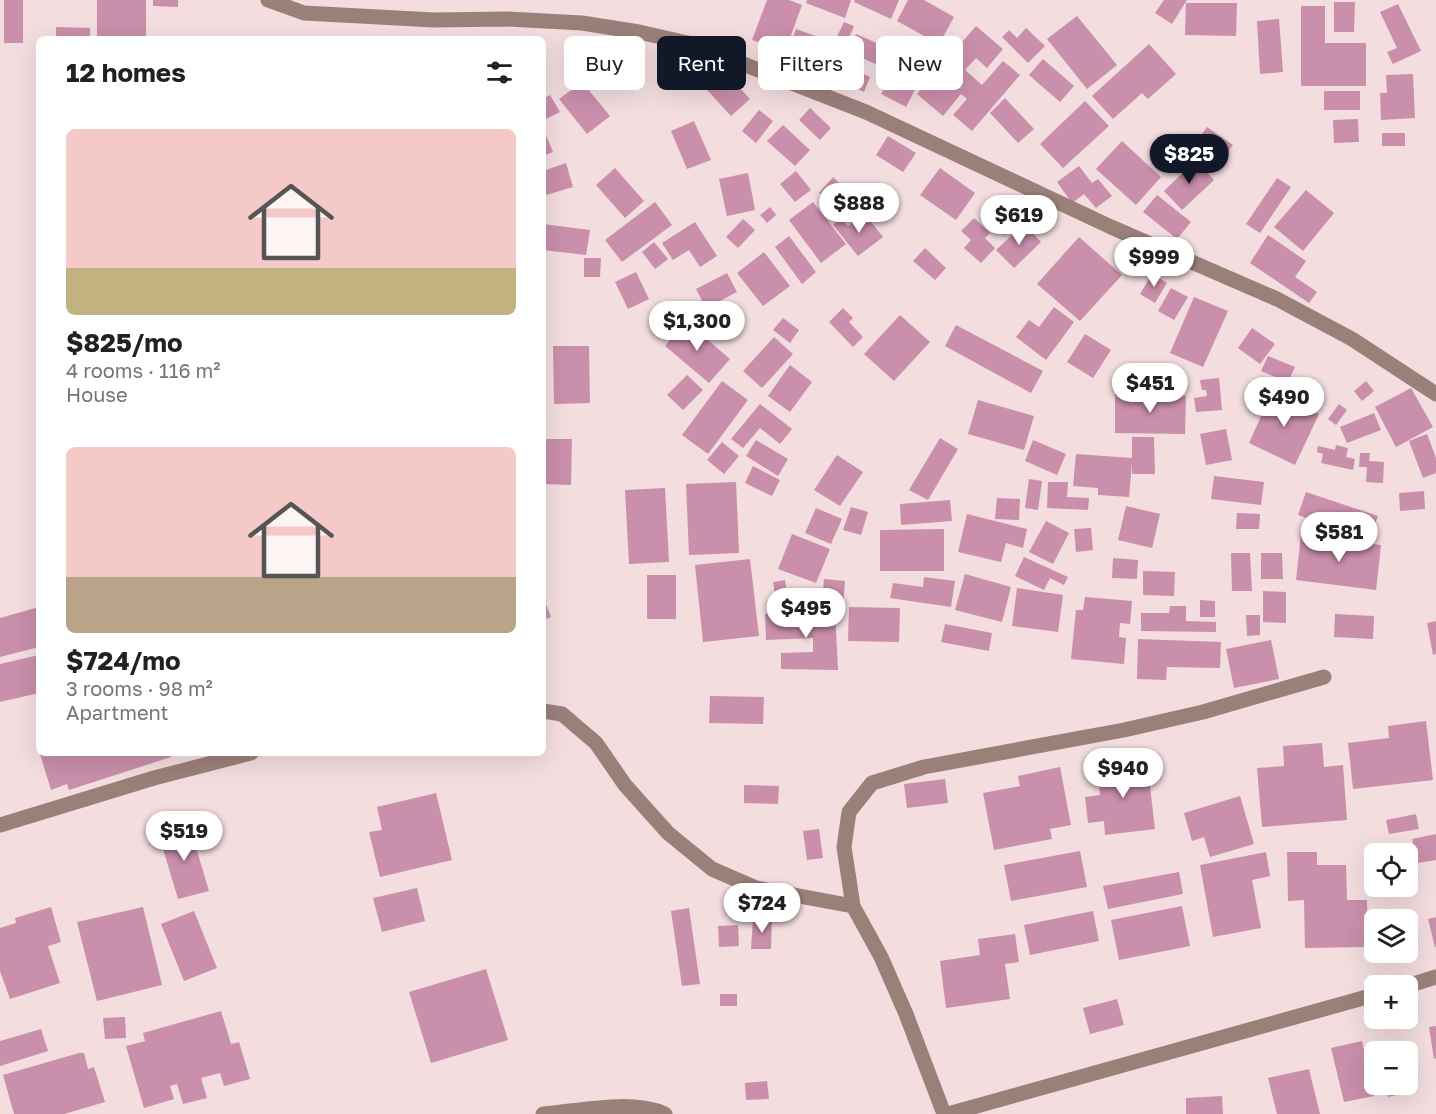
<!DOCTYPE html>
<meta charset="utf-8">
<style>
body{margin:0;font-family:"Golos Text",sans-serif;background:#f6f6f6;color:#202124;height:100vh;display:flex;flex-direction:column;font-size:22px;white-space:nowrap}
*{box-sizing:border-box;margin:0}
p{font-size:20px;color:#757577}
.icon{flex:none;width:33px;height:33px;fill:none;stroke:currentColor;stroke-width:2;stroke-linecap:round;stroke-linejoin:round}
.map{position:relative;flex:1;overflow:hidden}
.sheet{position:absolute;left:36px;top:36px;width:510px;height:720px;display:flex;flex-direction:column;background:#fff;border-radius:9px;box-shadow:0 6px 24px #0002}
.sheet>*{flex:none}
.banner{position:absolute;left:564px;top:36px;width:570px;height:54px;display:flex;gap:12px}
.buttons{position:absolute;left:1364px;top:843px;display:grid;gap:12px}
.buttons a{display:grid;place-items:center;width:54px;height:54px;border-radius:9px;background:#fff;box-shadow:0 6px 24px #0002;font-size:30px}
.price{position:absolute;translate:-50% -51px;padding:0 14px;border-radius:21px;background:#fff;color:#222;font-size:20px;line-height:39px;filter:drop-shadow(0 2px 3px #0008)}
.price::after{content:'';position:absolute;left:50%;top:36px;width:18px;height:14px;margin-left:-9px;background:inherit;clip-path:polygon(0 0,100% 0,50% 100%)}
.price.on{background:#111827;color:#fff}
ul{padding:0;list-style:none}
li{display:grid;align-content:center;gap:12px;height:318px;padding:0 30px}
li span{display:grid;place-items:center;height:186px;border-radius:9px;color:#555}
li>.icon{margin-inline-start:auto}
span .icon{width:108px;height:108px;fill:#fffc;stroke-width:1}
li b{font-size:26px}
h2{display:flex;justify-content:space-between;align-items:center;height:72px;padding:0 30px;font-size:26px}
.tag{padding:0 21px;border-radius:9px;background:#fff;box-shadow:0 6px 24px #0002;font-size:21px;line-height:54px}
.tag.on{background:#111827;color:#fff}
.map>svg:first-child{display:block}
.building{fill:#c98fab}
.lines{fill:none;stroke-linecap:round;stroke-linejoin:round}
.minor{stroke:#9b807a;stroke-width:15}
</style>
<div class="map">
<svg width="1436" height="1114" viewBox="0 0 1436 1114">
<rect width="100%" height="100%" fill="#f3dddf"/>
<path class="building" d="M4 0H23V43H4Z
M97 0H146V39H97Z
M153 0H178V7L153 6Z
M767 0H789L802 5 785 52 752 40Z
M807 0H851L845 18 806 3Z
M855 0H899L891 19 854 2Z
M908 0H924L954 17 939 44 897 21Z
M1164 0H1187L1172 24 1155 13Z
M1334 2H1355L1354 32H1334Z
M1186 3H1237L1236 36 1185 35Z
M1398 4 1421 51 1393 64 1387 52 1397 48 1380 12Z
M1301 6H1325V43H1366V86H1301Z
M1077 16 1117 65 1087 89 1047 39Z
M1279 19 1283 72 1260 74 1257 21Z
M844 22 854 26 842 54 831 49Z
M976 26 1003 49 987 68 976 58 965 70 982 85 1003 61 1020 75 972 131 953 115 967 99 961 94 943 116 917 94Z
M56 27 90 28V39H56Z
M1026 28 1045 46 1028 63 1002 37 1009 30 1017 38Z
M796 29 824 39 815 65 787 55Z
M856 34 895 51 887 69 864 59 858 71 870 77 864 92 836 79Z
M1149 44 1176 74 1148 99 1142 93 1113 119 1092 96Z
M900 59 924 72 906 107 881 94Z
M1043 59 1074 86 1060 102 1029 75Z
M714 60 750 99 731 116 695 77Z
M805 67 831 77 827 88 801 78Z
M1413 74 1415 118 1381 120 1380 93H1387L1386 75Z
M582 82 610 116 587 134 559 99Z
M1324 91H1360V110H1324Z
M550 95 560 112 546 119 543 114V99Z
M1005 98 1034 129 1018 143 990 113Z
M1085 101 1109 126 1063 168 1040 144Z
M810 108 831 128 820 140 799 120Z
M759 110 773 121 756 143 742 131Z
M1358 119 1359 142 1334 143 1333 120Z
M694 121 711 160 687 169 671 131Z
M783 125 810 150 795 166 767 141Z
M1207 127 1233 145 1219 163 1194 145Z
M543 128 553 152 543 156Z
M1382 133H1405V146H1382Z
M888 136 916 153 903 172 876 155Z
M1122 141 1161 177 1136 205 1096 169Z
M1196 160 1214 180 1182 210 1164 191Z
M566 163 573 187 543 196V171Z
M1079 166 1092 183 1098 179 1112 196 1096 208 1084 194 1072 203 1057 182Z
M615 168 644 201 625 218 596 185Z
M940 168 975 193 956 220 920 195Z
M796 171 811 190 795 202 780 184Z
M748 173 755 210 727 216 719 179Z
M833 177 860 203 846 218 819 193Z
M1277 178 1291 187 1260 233 1246 224Z
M1306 190 1334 213 1303 251 1274 227Z
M1157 195 1191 222 1177 239 1143 212Z
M999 197 1020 219 1004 235 983 213Z
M655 202 672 225 622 262 605 240Z
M813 202 846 244 821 263 789 220Z
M770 207 776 215 767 223 760 215Z
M865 214 883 237 858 256 833 225 841 218 848 226Z
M974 218 990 233 985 238 995 248 981 263 964 248 971 240 961 231Z
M743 219 755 230 738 248 726 237Z
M695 222 717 256 700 267 689 250 673 260 662 243Z
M543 224 590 230 586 255 543 250Z
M1024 224 1041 242 1014 268 996 250Z
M1268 235 1306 261 1295 277 1317 292 1309 303 1250 263Z
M789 236 816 272 802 284 775 247Z
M1079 237 1122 275 1080 321 1037 284Z
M654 242 668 259 655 269 642 252Z
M925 248 946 268 935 280 913 261Z
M764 252 790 286 763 306 737 273Z
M584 258H601L600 277H584Z
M636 272 649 299 628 309 615 282Z
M727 273 737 292 706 308 696 289Z
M1152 274 1167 283 1155 303 1140 294Z
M1171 288 1188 297 1174 320 1158 311Z
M1194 297 1228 311 1203 367 1170 353Z
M1054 307 1074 322 1046 360 1016 337 1029 320 1039 327Z
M843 308 853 318 849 322 863 337 853 347 829 322Z
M900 315 930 342 894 381 864 354Z
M783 318 799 330 790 343 773 330Z
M686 321 730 359 709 383 665 346Z
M956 325 1043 371 1031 393 945 346Z
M1252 328 1275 344 1260 364 1238 348Z
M1085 334 1111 350 1093 378 1067 362Z
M774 337 793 354 762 388 743 371Z
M553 346H589L590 403 554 404Z
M1268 356 1295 367 1288 382 1261 371Z
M790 365 812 382 790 412 768 396Z
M687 375 703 390 683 410 667 395Z
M1219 378 1222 410 1196 412 1194 398 1207 396 1206 390H1202L1200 380Z
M722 381 748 400 708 454 682 435Z
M1366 381 1374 391 1362 401 1354 391Z
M1297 386 1317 388 1316 404 1296 403Z
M1411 388 1433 427 1396 447 1375 407Z
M1272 392 1319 414 1295 465 1249 443Z
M1115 394 1186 396 1185 434 1115 433Z
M978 400 1034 416 1024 450 968 434Z
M760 404 792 429 780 444 760 428 743 448 731 439Z
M1339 404 1347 410 1336 425 1328 419Z
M1374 413 1381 430 1347 443 1340 427Z
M1226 429 1232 460 1206 465 1200 434Z
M1427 434 1436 458V473L1423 478 1409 441Z
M1132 437H1154L1155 474H1132V463L1129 497 1098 495V488L1073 486 1076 454 1132 458Z
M940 438 958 449 928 500 909 490Z
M543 439H572L571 485 543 484Z
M756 440 788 459 778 476 746 456Z
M1033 440 1066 454 1057 475 1025 461Z
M722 442 739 456 724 474 707 460Z
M1336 445 1348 448 1346 457 1355 459 1353 470 1321 463 1323 454 1317 452 1318 446 1335 450Z
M1360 453H1370L1369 461 1384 462 1383 483 1366 482 1367 467H1359Z
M837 455 863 472 840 506 814 490Z
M753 466 780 480 772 496 745 483Z
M1214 476 1264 482 1261 505 1211 499Z
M1029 479 1042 481 1038 510 1025 508Z
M736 482 739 553 689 555 686 484Z
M1048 482H1068L1067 497 1089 498 1088 510 1047 508Z
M665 488 669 562 629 564 625 490Z
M1424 491 1425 509 1400 511 1399 493Z
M1306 492 1378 516 1369 540 1298 515Z
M997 498 1020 499 1019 520 995 519Z
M950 500 952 521 901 525 900 504Z
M1126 506 1160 514 1152 548 1118 540Z
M851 507 868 512 861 535 843 530Z
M816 508 842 519 831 544 805 533Z
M1237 513 1260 514 1259 529H1236Z
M967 514 1027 529 1023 548 1006 543 1001 562 958 552Z
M1046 521 1069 533 1053 564 1029 552Z
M1091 528 1093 550 1076 552 1074 529Z
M944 529V571H880V530Z
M792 534 830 549 816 583 778 569Z
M1301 535 1381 545 1376 590 1296 580Z
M1231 553H1250L1252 591H1232Z
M1261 553H1282L1283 579H1261Z
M1024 557 1068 577 1064 585 1050 578 1044 590 1015 576Z
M1113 558 1138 560 1137 579 1112 578Z
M750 559 759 636 703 642 695 565Z
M1143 571 1175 572 1174 596 1143 595Z
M965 574 1011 587 1002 622 955 610Z
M647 575H676V619H647Z
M924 577 955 581 951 607 890 598 893 583 923 587Z
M824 579 845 581 843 606 822 604Z
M785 580 789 605 777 607 773 582Z
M1017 588 1063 595 1058 632 1012 626Z
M1263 591 1286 592V623L1263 622Z
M543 596 551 617 543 620Z
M1085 597 1132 601 1130 624 1120 623 1119 637 1126 638 1124 664 1071 659 1076 610H1083Z
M1200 600 1215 601V617H1200Z
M1170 606H1186V621L1216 622V632L1141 631V613H1169Z
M39 607V647L0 657V618Z
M849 607 900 608 899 642 848 641Z
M835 611 838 670 781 669V653L813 652V638L766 640 765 614Z
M1335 614 1374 616 1373 639 1334 637Z
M1246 615H1260V635L1247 636Z
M1436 621V654L1433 655 1427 623Z
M945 624 992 633 989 651 941 642Z
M1138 639 1221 642 1220 668 1167 667 1166 680 1137 679Z
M1271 640 1279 679 1234 688 1226 649Z
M39 655V693L0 702V664Z
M710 696 764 697 763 724 709 723Z
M1426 721 1433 780 1353 789 1348 743 1389 738 1388 726Z
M1322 743 1324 767 1343 765 1347 820 1262 827 1257 768 1284 766 1283 746Z
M43 753H170L171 757 69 790 67 784 51 790 40 754Z
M1147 761 1155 829 1105 835 1104 821 1088 823 1085 797 1100 795 1097 767Z
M1060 767 1071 825 1050 829 1052 839 994 850 983 793 1020 786 1018 776Z
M945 779 948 803 907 808 904 784Z
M744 785 779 786 778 804 744 803Z
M436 793 452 860 380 877 369 832 382 830 377 807Z
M1240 796 1254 844 1210 857 1204 837 1192 841 1184 813Z
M1416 814 1419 829 1389 834 1386 820Z
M189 824 209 891 178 899 158 832Z
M819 829 823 858 807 860 803 831Z
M1436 834V860L1417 863 1412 839Z
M1080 851 1087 887 1011 901 1004 865Z
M1266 852 1270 876 1252 880 1261 928 1213 937 1200 865Z
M1287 852H1317V865H1346L1347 900H1367L1368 947 1305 948 1304 900 1288 901Z
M1179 872 1183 894 1108 909 1103 886Z
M417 888 425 921 382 932 373 898Z
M1182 906 1190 946 1119 960 1111 920Z
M51 907 61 942 48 946 60 983 10 999 0 971V928L16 923 15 918Z
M143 907 162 985 97 1001 77 922Z
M689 908 700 984 682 986 671 911Z
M194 911 217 968 184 981 161 924Z
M1093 911 1099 941 1030 955 1024 925Z
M1436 917V947H1435L1428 919Z
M753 918 772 919 771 949H751Z
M738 925 739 946 719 947 718 926Z
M1015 934 1019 962 1005 964 1010 999 946 1008 940 961 980 955 978 939Z
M486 969 508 1040 431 1063 409 992Z
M720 994H737V1006H720Z
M1117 999 1124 1025 1090 1034 1083 1008Z
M221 1011 231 1044 239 1042 250 1079 224 1086 220 1073 201 1078 207 1098 183 1104 177 1084 170 1086 174 1099 144 1108 126 1046 145 1041 143 1033Z
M125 1017 126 1038 105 1039 103 1018Z
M1436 1026V1058L1434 1059 1429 1027Z
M41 1029 48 1051 0 1066V1041Z
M1362 1041 1374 1096 1344 1102 1331 1048Z
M1407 1050 1417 1090 1388 1097 1385 1084H1407Z
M79 1053H84L88 1069 94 1067 105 1102 64 1114H14L3 1075Z
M1309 1069 1320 1114H1277L1268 1078Z
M767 1081 769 1099 746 1100 745 1083Z
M1222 1096 1223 1114H1186V1098Z"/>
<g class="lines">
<path class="minor" d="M268 0 304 13 434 20 507 19 582 23 639 32 692 44 866 112 1111 227 1277 299 1352 339 1436 394
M543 711 562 714 596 743 625 785 668 833 712 869 756 888 853 906
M0 825 154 778 251 753
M1407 986 1436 977
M543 1114C580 1111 631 1099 665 1114
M944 1114 906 1014 881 957 853 906 844 847 849 812 872 783 924 767 1124 730 1203 712 1324 677
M948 1114 1374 995"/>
</g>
</svg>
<div class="buttons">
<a><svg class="icon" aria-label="locate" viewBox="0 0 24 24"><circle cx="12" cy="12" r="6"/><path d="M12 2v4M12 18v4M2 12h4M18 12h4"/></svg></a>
<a><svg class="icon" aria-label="layers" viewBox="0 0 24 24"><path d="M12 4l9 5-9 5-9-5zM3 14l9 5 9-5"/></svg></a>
<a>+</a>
<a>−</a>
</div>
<b class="price on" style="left:1189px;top:185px">$825</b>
<b class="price" style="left:859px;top:234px">$888</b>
<b class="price" style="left:1019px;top:246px">$619</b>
<b class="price" style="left:1154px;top:288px">$999</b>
<b class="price" style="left:697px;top:352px">$1,300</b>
<b class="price" style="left:1150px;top:414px">$451</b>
<b class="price" style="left:1284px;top:428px">$490</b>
<b class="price" style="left:1339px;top:563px">$581</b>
<b class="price" style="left:806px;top:639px">$495</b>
<b class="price" style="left:1123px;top:799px">$940</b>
<b class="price" style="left:184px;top:862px">$519</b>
<b class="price" style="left:762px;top:934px">$724</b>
<div class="banner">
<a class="tag">Buy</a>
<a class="tag on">Rent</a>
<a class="tag">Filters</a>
<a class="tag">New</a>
</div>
<section class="sheet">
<h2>12 homes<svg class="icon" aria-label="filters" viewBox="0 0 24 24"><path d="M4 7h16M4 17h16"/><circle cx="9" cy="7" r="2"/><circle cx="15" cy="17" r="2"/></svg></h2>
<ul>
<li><span style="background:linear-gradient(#f6c9c9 75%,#c2b280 0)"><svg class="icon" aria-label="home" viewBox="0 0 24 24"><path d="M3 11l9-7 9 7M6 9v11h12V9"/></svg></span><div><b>$825/mo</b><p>4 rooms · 116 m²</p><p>House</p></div></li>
<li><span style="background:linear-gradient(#f6c9c9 70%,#b9a48a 0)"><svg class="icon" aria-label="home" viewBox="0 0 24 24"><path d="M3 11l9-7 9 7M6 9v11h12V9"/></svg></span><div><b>$724/mo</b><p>3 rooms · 98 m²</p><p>Apartment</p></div></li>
</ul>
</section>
</div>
